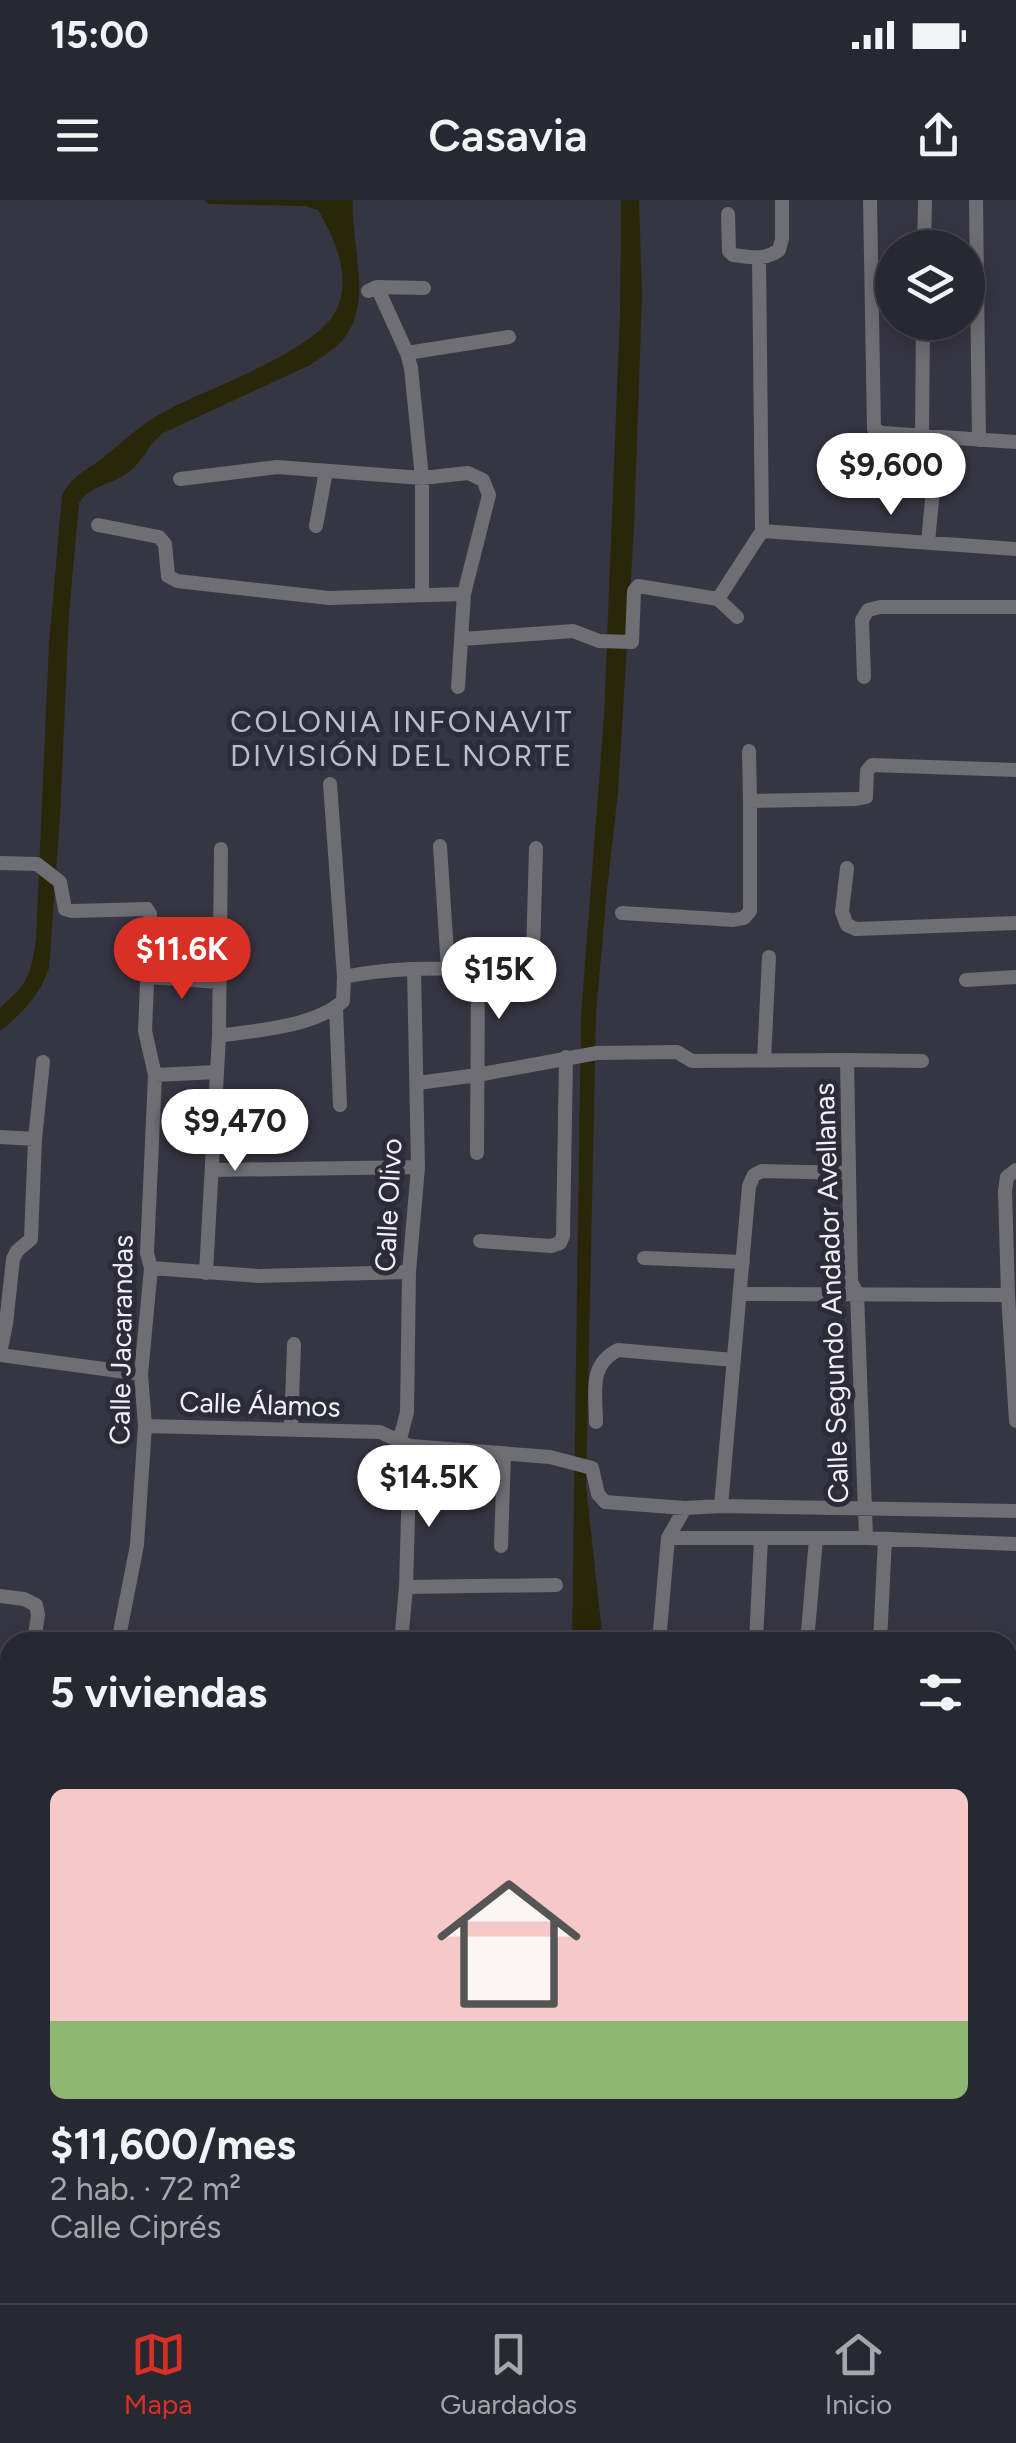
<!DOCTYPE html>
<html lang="es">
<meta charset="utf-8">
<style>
body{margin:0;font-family:Figtree,sans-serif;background:#30303a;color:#f1f3f6;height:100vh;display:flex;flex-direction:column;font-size:38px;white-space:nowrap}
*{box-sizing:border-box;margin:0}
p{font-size:32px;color:#a5a6ac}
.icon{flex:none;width:55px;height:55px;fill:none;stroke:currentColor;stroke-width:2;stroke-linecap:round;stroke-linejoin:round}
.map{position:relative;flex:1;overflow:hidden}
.sheet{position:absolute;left:0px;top:1432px;width:1018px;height:672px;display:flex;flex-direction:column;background:#282832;border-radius:30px 30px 0 0;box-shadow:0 5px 25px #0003,0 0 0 2px #44444d}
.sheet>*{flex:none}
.controls{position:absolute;left:875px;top:30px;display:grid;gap:20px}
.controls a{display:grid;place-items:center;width:110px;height:110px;border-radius:50%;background:#282832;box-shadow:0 5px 25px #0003,0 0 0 2px #44444d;font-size:50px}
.price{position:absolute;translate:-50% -85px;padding:0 22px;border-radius:35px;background:#fff;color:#222;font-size:32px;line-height:65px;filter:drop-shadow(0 2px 5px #0008)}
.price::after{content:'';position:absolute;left:50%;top:60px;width:30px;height:22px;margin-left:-15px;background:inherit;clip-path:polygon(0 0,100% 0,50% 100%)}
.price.active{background:#d93025;color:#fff}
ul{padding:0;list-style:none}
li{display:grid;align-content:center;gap:20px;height:530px;padding:0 50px}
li+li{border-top:2px solid #44444d}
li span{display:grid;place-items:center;height:310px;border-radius:15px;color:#555}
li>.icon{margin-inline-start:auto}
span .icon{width:180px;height:180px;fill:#fffc;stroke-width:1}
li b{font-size:42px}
h2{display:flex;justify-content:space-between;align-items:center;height:120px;padding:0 50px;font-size:42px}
.status{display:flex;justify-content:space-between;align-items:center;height:70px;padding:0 50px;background:#282832;direction:ltr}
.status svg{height:28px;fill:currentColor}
header{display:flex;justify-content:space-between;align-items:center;height:130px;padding:0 50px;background:#282832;font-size:45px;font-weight:600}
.tab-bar{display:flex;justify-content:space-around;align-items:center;height:140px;border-top:2px solid #44444d;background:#282832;font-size:28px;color:#a5a6ac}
.tab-bar a{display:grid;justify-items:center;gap:5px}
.tab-bar .active{color:#d93025}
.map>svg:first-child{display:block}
.water{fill:#29260a}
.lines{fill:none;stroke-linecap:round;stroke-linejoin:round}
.service{stroke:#6f6e75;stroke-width:6}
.minor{stroke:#6f6e75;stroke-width:14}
.labels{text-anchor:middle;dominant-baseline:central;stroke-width:10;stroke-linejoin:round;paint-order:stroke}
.street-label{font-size:28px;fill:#f0eff8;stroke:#2c2b38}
.neighbourhood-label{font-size:30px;letter-spacing:2.5px;fill:#bdbccc;stroke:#2c2b38}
</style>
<div class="status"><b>15:00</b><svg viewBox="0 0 49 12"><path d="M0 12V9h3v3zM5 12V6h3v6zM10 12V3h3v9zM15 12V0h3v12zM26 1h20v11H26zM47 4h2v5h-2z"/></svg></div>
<header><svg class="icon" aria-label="menu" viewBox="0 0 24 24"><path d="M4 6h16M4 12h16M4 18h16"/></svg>Casavia<svg class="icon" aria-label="share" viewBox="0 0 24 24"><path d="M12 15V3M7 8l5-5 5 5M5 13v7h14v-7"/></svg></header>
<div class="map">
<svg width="1016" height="2103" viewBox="0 0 1016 2103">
<rect width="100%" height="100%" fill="#363542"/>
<path class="water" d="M205 0H353C350 40 372 99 347 134 339 147 323 156 310 165L163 233C148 244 143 263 126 274 110 285 91 285 79 303L69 413 60 617 49 768C39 797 23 812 0 831V808C28 783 31 776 36 739L49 444 62 296C70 277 84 272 100 260 122 243 142 223 167 210 208 188 325 149 339 104 350 72 334 37 318 10L305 6 208 4Z
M621 0H639L642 95 634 327 618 593 607 689 596 813 586 1286 603 1442H572L581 816 604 518 620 115Z"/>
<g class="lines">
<path class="service" d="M1008 1618 1016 1619
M725 2103 726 2095"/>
<path class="minor" d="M870 0 874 229 882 233 1016 242
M976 0 979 240
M728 14 729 51 733 55C750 57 764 61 779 50L782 39V0
M924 48 925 0
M377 87 407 153 411 168 422 278V394
M368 91 377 87 424 88
M407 153 509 137
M922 236 923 122
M180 279 277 267 422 278 468 273 483 280 489 295 464 394 458 487
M98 325 159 337 165 344 168 376 177 381 329 398 464 394
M316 326 326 271
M762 331 1016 349
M928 342 938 237
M737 417 718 399 762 331 759 58
M462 439 573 431 599 441 632 442 634 391 638 386 718 399
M864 477 862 420 868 410 880 407H1016
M749 551 750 601
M330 584 344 777
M440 646 448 769
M0 663 37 664 60 682 65 709 72 711 147 709 150 714 145 831 155 875 147 1053 151 1068 141 1174 145 1226 137 1345 118 1442
M847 668 842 712 847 725 856 729 1016 723
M622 713 734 720 744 718 750 711V601L856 599 866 597 867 571 872 565 1016 570
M148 777 219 782
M966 780 1016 777
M336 808 340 905
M219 836C256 830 315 827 343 801L344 777C402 765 461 769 520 768L529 765 533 754 536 648
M764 860 769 757
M847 860 922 861
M155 875 217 872
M418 883 477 875 597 853 677 852 692 861 847 860 851 1082 857 1093 866 1338
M0 937 35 939
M477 953 478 769
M213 970 418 967
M1016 970 1007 977 1005 991 1008 1095 1016 1221
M480 1041 551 1046 560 1043 563 1036 566 857
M644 1058 743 1062
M151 1068 259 1076 409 1072
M206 1073 219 836 221 649
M740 1094 1008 1095
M0 1153 6 1124 13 1059 17 1051 31 1039 35 939 43 862
M0 1155 141 1174
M596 1222C596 1193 588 1165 618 1150L734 1160
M145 1226 380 1232 410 1246 550 1257 592 1268 598 1294 605 1302 685 1308 721 1306 1016 1311
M291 1230 294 1144
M399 1243 407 1212 409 1072 418 967 414 769
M721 1306 749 986 754 975 762 971 849 973
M668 1338H866L1016 1344
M501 1346 504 1254
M406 1387 556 1385
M0 1396 24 1399 36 1405 38 1415 34 1442
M176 1442 181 1439 275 1442
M401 1442 406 1387 410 1246
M659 1442 668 1338 685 1308
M756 1442 761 1338
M807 1442 816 1339
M880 1442 885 1339
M0 1556H10
M0 1670H10
M0 1845 10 1844
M0 2045 10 2046
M278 2103 279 2095
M634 2103V2095"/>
</g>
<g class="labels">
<g class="street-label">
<text transform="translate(388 1005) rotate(-87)">Calle Olivo</text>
<text transform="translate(831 1093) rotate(-92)">Calle Segundo Andador Avellanas</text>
<text transform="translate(121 1140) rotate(-89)">Calle Jacarandas</text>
<text transform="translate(260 1204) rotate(2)">Calle Álamos</text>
</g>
<g class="neighbourhood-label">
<text x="402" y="521">COLONIA INFONAVIT<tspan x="402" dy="34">DIVISIÓN DEL NORTE</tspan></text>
</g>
</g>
</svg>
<div class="controls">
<a><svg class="icon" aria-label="layers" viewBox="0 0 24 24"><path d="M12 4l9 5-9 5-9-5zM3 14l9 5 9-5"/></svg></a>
</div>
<b class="price" style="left:891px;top:318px">$9,600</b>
<b class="price active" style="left:182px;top:802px">$11.6K</b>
<b class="price" style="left:499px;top:822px">$15K</b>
<b class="price" style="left:235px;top:974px">$9,470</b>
<b class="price" style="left:429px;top:1330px">$14.5K</b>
<section class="sheet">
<h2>5 viviendas<svg class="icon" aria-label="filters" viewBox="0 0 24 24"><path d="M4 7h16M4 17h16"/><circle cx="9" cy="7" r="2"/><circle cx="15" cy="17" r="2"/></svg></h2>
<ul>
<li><span style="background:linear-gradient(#f6c9c9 75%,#8fb573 0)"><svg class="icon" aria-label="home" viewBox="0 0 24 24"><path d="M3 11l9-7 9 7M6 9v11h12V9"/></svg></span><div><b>$11,600/mes</b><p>2 hab. · 72 m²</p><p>Calle Ciprés</p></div></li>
</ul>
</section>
</div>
<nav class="tab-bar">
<a class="active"><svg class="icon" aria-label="map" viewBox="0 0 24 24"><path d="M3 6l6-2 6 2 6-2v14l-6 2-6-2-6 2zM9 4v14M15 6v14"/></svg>Mapa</a>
<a><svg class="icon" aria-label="saved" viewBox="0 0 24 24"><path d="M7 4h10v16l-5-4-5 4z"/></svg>Guardados</a>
<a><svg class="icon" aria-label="home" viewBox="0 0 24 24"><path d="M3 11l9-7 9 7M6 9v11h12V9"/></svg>Inicio</a>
</nav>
